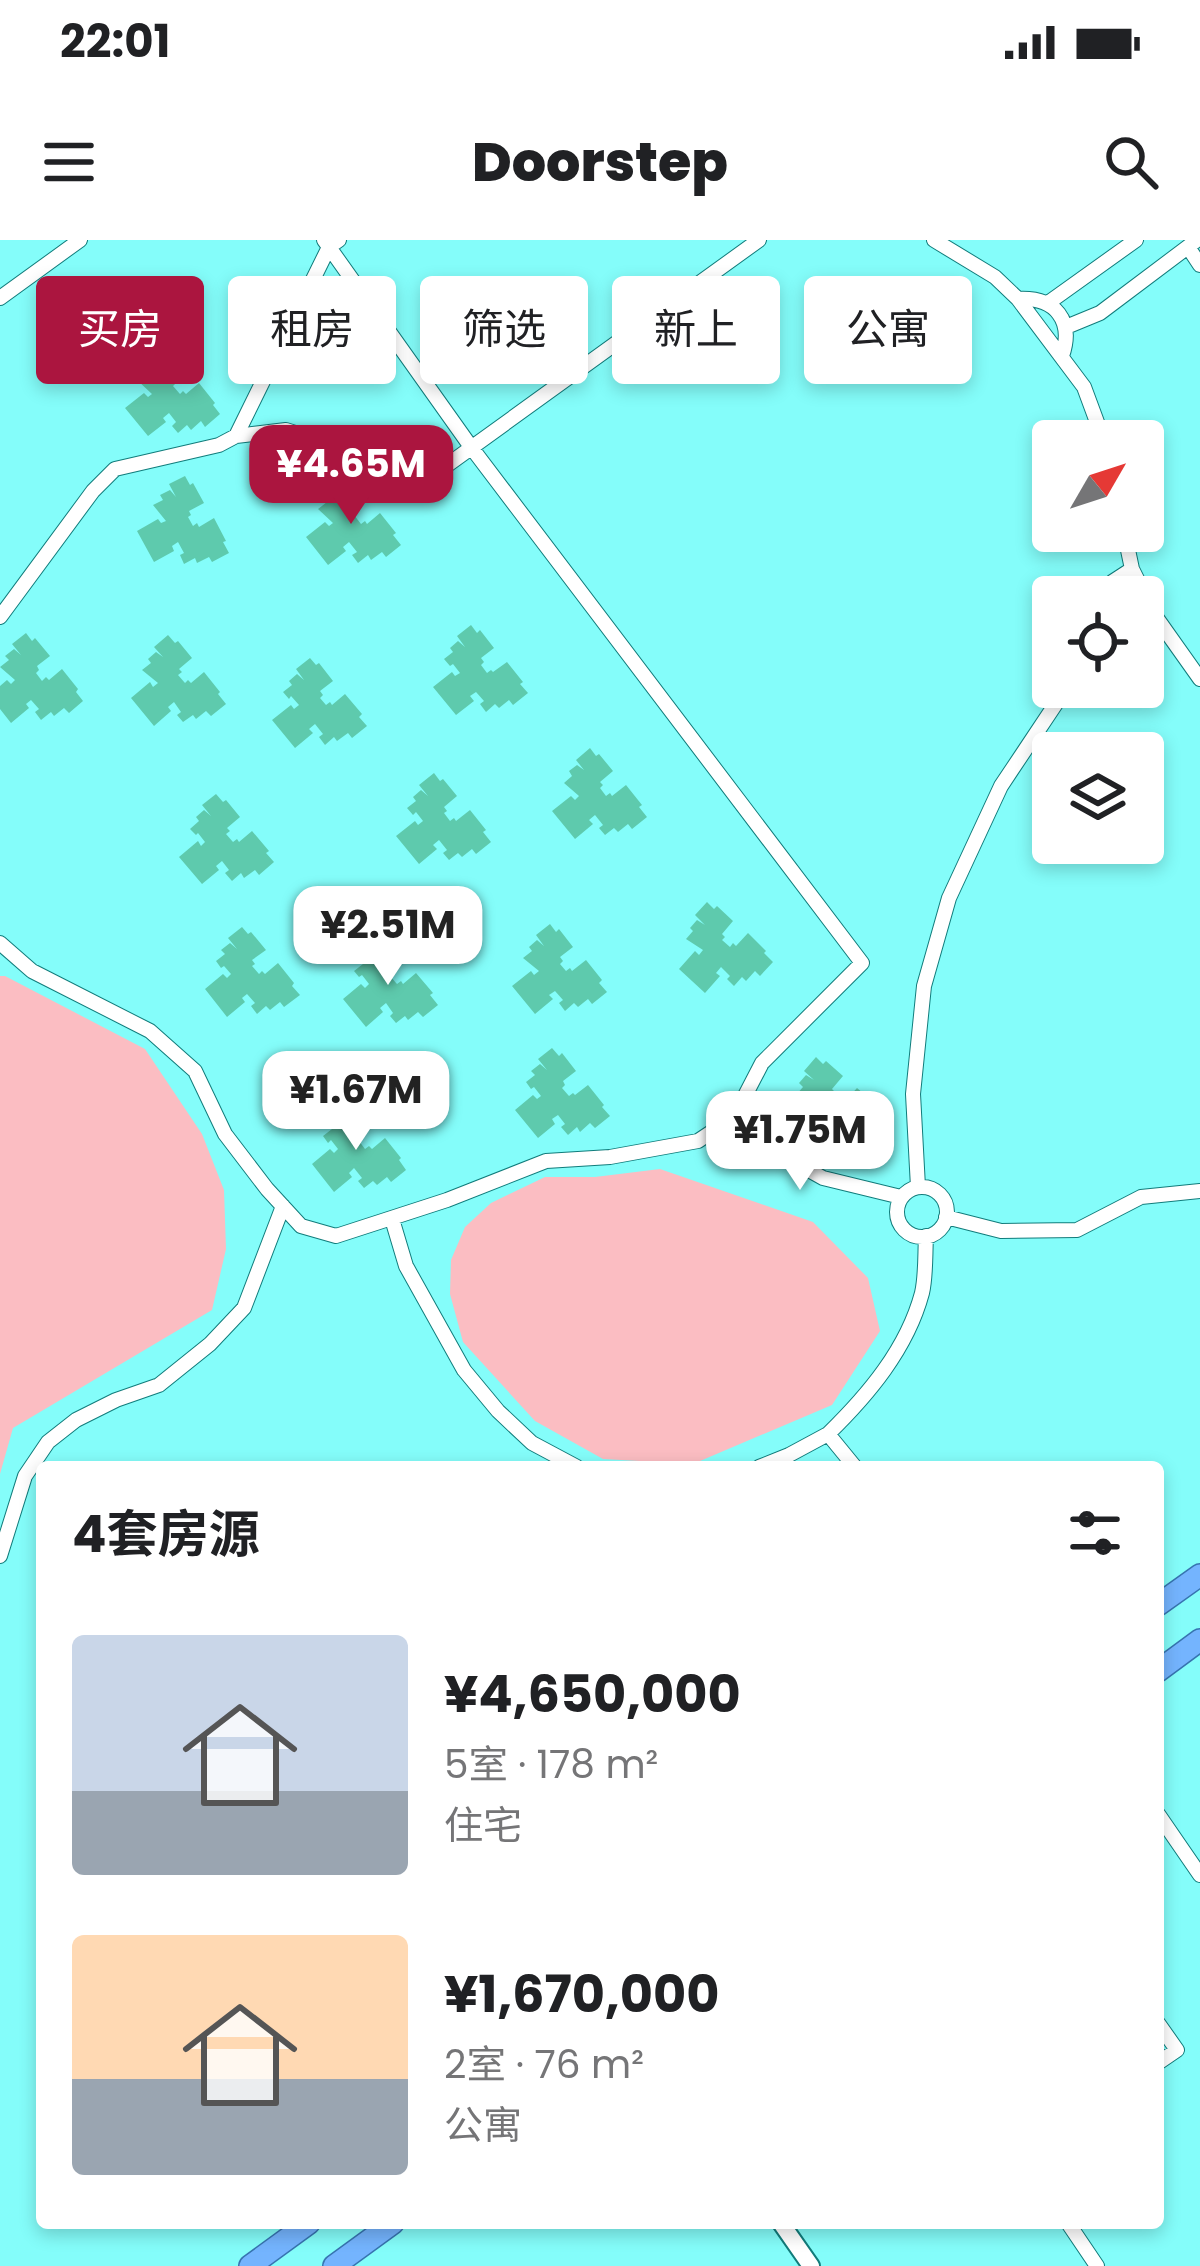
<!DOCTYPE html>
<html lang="zh">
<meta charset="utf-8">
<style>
body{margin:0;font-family:Poppins,"Noto Sans SC",sans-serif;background:#f2f2f2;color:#202124;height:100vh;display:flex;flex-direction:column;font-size:45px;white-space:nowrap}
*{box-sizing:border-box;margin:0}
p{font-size:39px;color:#757577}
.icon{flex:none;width:66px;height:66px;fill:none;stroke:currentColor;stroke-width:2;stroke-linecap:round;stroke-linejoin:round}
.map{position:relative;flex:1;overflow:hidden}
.details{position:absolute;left:36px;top:1221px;width:1128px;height:768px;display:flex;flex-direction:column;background:#fff;border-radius:12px;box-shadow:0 6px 18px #0003}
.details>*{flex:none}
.top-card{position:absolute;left:36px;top:36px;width:1128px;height:108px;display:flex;gap:24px}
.needle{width:78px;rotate:51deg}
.buttons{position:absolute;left:1032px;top:180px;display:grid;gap:24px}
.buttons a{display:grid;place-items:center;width:132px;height:132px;border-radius:12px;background:#fff;box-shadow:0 6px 18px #0003;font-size:60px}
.price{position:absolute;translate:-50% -102px;padding:0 27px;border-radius:24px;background:#fff;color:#222;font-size:39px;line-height:78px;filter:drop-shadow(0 3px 6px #0008)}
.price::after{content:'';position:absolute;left:50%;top:72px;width:36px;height:27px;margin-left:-18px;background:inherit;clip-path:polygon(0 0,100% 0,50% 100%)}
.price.current{background:#ab153f;color:#fff}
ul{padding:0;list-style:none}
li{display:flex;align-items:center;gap:36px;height:300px;padding:0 36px}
li span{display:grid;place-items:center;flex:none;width:336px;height:240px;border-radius:12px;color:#555}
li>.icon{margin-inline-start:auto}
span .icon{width:144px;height:144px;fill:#fffc;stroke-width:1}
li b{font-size:51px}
h2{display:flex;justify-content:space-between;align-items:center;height:144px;padding:0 36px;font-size:51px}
.pill{padding:0 42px;border-radius:12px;background:#fff;box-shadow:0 6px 18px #0003;font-size:42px;line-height:108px}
.pill.current{background:#ab153f;color:#fff}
.status{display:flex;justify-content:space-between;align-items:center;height:84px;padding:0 60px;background:#fff;direction:ltr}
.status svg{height:33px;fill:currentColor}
header{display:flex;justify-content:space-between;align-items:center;height:156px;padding:0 36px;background:#fff;font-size:54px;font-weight:800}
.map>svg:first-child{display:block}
.green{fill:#fbbdc2}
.building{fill:#5ecaad}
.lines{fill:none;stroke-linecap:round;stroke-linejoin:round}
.minor-casing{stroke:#117c7b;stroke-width:16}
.tertiary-casing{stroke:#117c7b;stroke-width:20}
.trunk-casing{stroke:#3774b0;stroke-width:24}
.minor{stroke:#fff;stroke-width:14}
.tertiary{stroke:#fff;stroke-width:16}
.trunk{stroke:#74b4fe;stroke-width:21}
</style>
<div class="status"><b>22:01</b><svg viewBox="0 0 49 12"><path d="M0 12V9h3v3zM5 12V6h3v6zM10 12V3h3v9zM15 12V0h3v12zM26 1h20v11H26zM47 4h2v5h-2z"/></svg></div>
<header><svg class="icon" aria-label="menu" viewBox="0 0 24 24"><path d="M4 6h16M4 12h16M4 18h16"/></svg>Doorstep<svg class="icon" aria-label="search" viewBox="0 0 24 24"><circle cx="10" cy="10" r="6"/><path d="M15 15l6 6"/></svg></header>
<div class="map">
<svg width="1200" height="2026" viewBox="0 0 1200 2026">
<rect width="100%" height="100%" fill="#84fdfa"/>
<path class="green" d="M0 736H5L145 809 202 894 224 950 226 1009 212 1070 13 1188 0 1234Z
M660 929 813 982 868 1038 880 1091 832 1165 693 1224 603 1219 535 1181 463 1102 450 1054 451 1020 465 987 491 963 545 937H595Z"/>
<path class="building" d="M163 106 169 114 172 112 187 129 174 140 176 143 173 146 180 154 183 151 186 154 199 143 215 163 213 165 220 174 205 187 201 181 191 190 187 185 178 193 172 186 176 182 169 173 163 178 166 182 148 196 125 168 144 153 148 157 152 154 137 140 146 133 142 129 151 122 158 128 149 117Z
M345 235 351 243 354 241 368 259 355 269 358 273 354 275 361 284 365 281 367 284 380 273 396 293 393 295 401 305 386 317 382 312 371 320 368 315 358 323 352 315 357 312 349 302 343 307 346 311 328 325 306 297 325 282 329 286 333 283 318 269 327 262 324 258 332 251 339 257 331 246Z
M185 236 190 245 193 243 204 263 189 271 191 275 188 277 193 286 197 283 199 287 214 278 226 301 223 302 229 313 212 322 209 317 197 323 195 318 184 324 180 315 184 313 178 302 172 306 174 311 154 322 137 291 158 279 161 283 166 281 153 265 163 260 160 255 170 250 176 257 169 244Z
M471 385 477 393 480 390 494 408 481 418 484 422 481 425 487 433 491 430 493 432 507 422 523 442 520 444 528 453 513 465 509 460 499 468 495 464 486 472 480 464 484 461 476 452 470 456 474 461 456 475 433 447 452 432 455 436 460 433 453 424 450 426 444 419 453 412 450 408 458 401 465 407 457 396Z
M26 393 32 401 35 398 50 416 37 426 39 430 36 433 42 441 46 437 49 440 62 429 78 449 76 452 83 461 69 473 64 468 54 476 51 472 41 480 35 472 39 469 31 460 26 464 29 468 11 483 0 469V446L7 440 11 444 15 440 0 427 9 420 5 416 14 409 21 415 12 404Z
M168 395 175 403 178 401 192 418 179 429 182 432 178 435 185 443 188 440 191 443 204 432 220 452 218 454 226 464 211 476 206 471 196 479 193 475 183 482 177 475 181 472 174 462 168 467 171 471 154 486 131 458 150 442 153 447 158 443 142 430 151 423 148 419 156 412 163 417 154 407Z
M310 418 316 425 319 423 333 441 320 451 323 455 320 458 326 465 330 462 332 465 345 454 362 474 359 477 367 486 352 498 348 493 337 501 334 497 325 505 319 497 323 494 315 484 309 489 313 493 295 508 272 480 291 465 294 469 299 465 291 456 289 459 283 452 292 445 289 441 297 434 304 440 296 429Z
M590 508 596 516 599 514 613 531 600 542 603 545 600 548 606 556 610 553 612 556 626 545 642 565 639 567 647 577 632 589 628 584 618 592 614 588 605 595 599 588 603 585 595 575 589 580 593 584 575 599 552 571 571 556 575 560 579 556 564 543 572 536 569 531 577 525 584 530 576 520Z
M434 533 440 541 443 539 457 556 444 567 447 571 444 573 450 581 454 578 456 581 470 570 486 590 483 592 491 602 476 614 472 609 462 617 458 613 449 620 443 613 447 610 439 600 433 605 437 609 419 624 396 596 415 581 418 585 423 581 416 572 413 575 407 568 416 561 413 557 421 550 428 556 419 545Z
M216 554 223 562 226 560 240 577 227 588 230 591 226 594 233 602 237 599 239 602 252 591 269 611 266 613 274 622 259 635 255 630 244 638 241 633 232 641 225 633 229 630 222 621 216 626 219 630 202 644 179 617 198 601 201 606 205 602 198 593 196 595 190 589 199 581 196 577 204 570 211 576 202 565Z
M707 662 714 669 717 666 733 681 722 694 725 697 722 700 730 707 733 703 736 706 748 693 766 711 764 713 773 722 760 736 755 731 746 741 742 737 734 746 727 739 730 736 721 727 716 733 720 736 705 753 679 729 695 711 699 715 703 710 686 699 693 691 690 688 697 680 705 685 695 675Z
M550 684 556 692 559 689 573 707 560 717 563 721 560 724 566 731 570 728 572 731 586 720 602 740 599 743 607 752 592 764 588 759 578 767 574 763 565 771 559 763 563 760 555 751 549 755 553 759 535 774 512 746 531 731 534 735 539 731 523 718 532 711 529 707 537 700 544 706 536 695Z
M242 687 248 694 251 692 266 710 252 720 255 724 252 726 259 734 262 731 265 734 278 723 294 743 292 746 300 755 284 767 280 762 270 770 266 766 257 774 251 766 255 763 247 754 242 758 245 762 227 777 205 749 223 734 227 738 231 734 224 726 221 728 216 721 225 714 221 710 230 703 237 709 228 698Z
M380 696 387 704 390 702 404 719 391 730 394 733 390 736 397 744 401 741 403 744 416 733 433 753 430 755 438 765 423 777 418 772 408 780 405 776 396 783 390 776 393 773 386 763 380 768 383 772 366 787 343 759 361 744 365 748 369 744 362 735 359 737 354 731 363 724 360 719 368 713 375 718 366 708Z
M552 808 559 816 562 813 576 831 563 841 565 845 562 848 569 856 573 853 575 855 588 845 604 865 602 867 610 876 595 888 590 883 580 892 577 887 568 895 561 887 565 884 558 875 552 879 555 884 538 898 515 870 533 855 537 859 541 856 534 847 531 849 526 842 535 835 531 831 540 824 547 830 538 819Z
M816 817 823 824 826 821 843 836 832 849 835 852 832 855 840 862 843 858 846 860 857 848 877 865 874 867 884 875 871 890 866 885 857 895 853 892 845 901 838 894 841 890 832 882 827 888 831 891 816 909 789 885 805 867 809 870 813 866 796 855 803 847 799 843 806 835 814 840 804 831Z
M349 862 355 869 358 867 373 885 360 895 362 899 359 901 365 909 369 906 372 909 385 898 401 918 399 920 406 930 391 942 387 937 377 945 373 941 364 948 358 941 362 938 354 928 349 933 352 937 334 952 312 924 330 909 334 913 338 909 331 900 328 903 323 896 332 889 328 885 337 878 344 884 335 873Z"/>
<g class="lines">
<defs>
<path id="minor" d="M934 0 995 37 1018 59
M1188 7 1200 25
M0 58 80 0
M1048 63 1136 0
M1066 87 1100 73 1197 0
M1062 116C1074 81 1056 57 1018 59L1084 147 1104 201
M236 196 329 7 339 0
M1124 291 1132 329 1156 377 1200 439
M1106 357 1112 342 1132 329
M0 377 93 251 115 229 219 205 236 196 286 190 423 234 446 226 759 0
M0 703 32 731 150 791 195 831 225 894 267 949 301 986 336 996 447 960 546 921 610 917 698 901 734 877 762 823 862 723 471 207 324 0
M734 877 780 914 823 938 901 957
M918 947 913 854 924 746 949 658 1001 546 1067 447
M897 972a25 25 0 1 1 50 0a25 25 0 1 1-50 0Z
M946 977 1001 991 1077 990 1141 957 1200 951
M392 979 406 1026 464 1130 498 1171 532 1203 577 1227
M759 1227 789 1215 828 1194
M855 1227 828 1194C868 1155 907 1109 922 1053 926 1036 925 1015 926 996
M0 1316 25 1236 48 1202 76 1180 116 1160 159 1145 210 1104 244 1068 283 966
M1158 1574 1200 1635
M1158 1783 1177 1810 1158 1823
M1068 1983 1097 2026"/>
<path id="tertiary" d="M781 1983 811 2026"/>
<path id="trunk" d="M1158 1365 1200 1335
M1158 1431 1200 1400
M250 2026 309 1983
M334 2026 393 1983"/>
</defs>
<use href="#minor" class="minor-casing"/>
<use href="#tertiary" class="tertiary-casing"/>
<use href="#trunk" class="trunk-casing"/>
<use href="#minor" class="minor"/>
<use href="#tertiary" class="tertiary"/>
<use href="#trunk" class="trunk"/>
</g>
</svg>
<div class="buttons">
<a><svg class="needle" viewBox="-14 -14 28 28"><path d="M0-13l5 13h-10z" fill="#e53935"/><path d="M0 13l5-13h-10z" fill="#757577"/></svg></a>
<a><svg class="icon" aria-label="locate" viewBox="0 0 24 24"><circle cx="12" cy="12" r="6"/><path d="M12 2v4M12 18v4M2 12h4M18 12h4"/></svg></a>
<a><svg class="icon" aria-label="layers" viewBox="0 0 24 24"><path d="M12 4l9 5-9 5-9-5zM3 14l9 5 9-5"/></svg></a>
</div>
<b class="price current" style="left:351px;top:287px">¥4.65M</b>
<b class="price" style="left:388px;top:748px">¥2.51M</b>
<b class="price" style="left:356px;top:913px">¥1.67M</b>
<b class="price" style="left:800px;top:953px">¥1.75M</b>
<div class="top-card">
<a class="pill current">买房</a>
<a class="pill">租房</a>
<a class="pill">筛选</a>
<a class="pill">新上</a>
<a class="pill">公寓</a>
</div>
<section class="details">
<h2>4套房源<svg class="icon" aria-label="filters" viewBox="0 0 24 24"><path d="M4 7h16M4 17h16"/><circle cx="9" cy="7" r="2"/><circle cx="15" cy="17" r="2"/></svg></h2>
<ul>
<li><span style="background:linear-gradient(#c9d6e8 65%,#9aa5b1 0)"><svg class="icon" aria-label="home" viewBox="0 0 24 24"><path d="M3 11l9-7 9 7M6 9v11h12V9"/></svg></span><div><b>¥4,650,000</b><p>5室 · 178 m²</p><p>住宅</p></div></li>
<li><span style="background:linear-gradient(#ffd9b3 60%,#9aa5b1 0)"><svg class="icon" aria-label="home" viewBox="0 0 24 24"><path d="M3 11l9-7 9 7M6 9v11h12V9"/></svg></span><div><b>¥1,670,000</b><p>2室 · 76 m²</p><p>公寓</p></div></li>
</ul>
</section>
</div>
